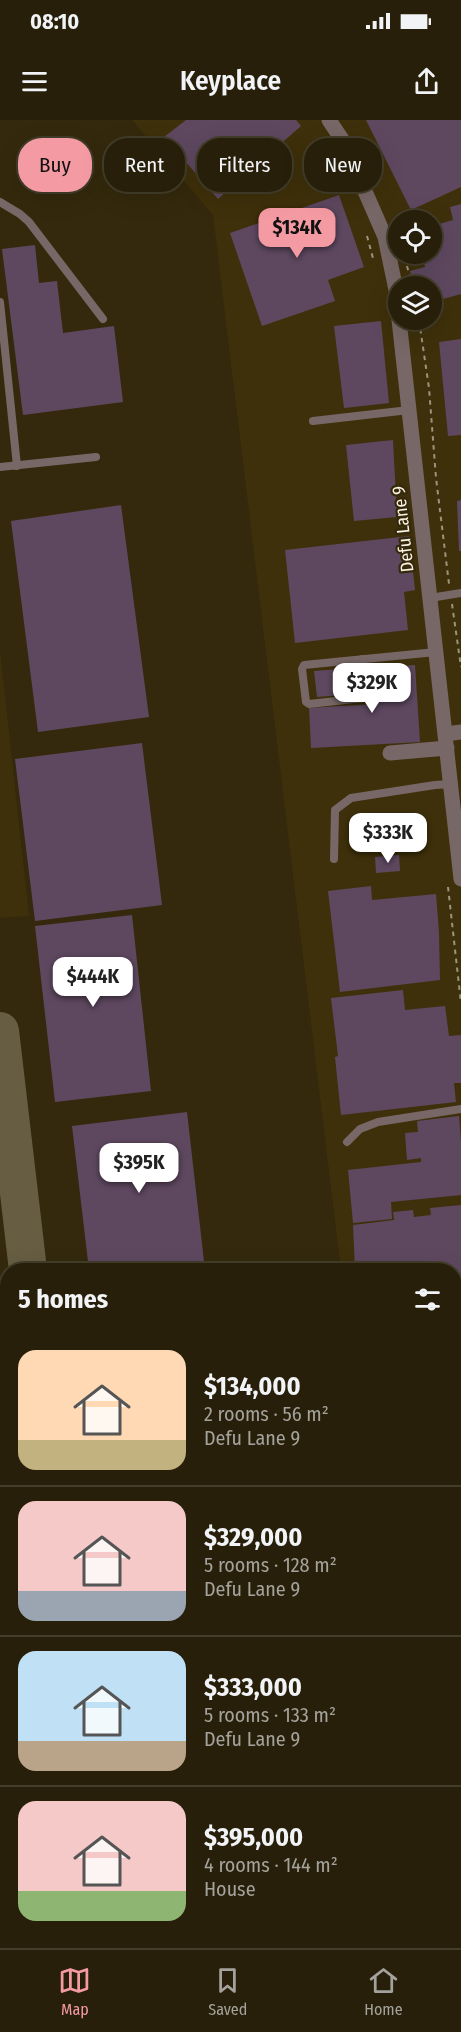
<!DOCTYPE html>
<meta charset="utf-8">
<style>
body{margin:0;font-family:"Fira Sans Condensed",sans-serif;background:#332c17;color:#f1f3f6;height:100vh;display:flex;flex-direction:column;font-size:22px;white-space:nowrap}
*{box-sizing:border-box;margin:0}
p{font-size:20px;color:#a4a29c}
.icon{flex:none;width:33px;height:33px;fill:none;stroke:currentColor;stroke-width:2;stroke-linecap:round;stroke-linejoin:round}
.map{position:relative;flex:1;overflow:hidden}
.sheet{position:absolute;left:0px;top:1143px;width:462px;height:686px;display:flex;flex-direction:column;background:#271f09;border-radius:24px 24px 0 0;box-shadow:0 6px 24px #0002,0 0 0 2px #433d2a}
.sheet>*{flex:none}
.guide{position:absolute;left:18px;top:18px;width:426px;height:54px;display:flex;gap:12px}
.buttons{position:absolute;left:388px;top:90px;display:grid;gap:12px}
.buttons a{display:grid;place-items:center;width:54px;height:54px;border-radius:50%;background:#271f09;box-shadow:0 6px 24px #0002,0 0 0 2px #433d2a;font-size:30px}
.price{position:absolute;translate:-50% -51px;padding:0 14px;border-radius:12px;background:#fff;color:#222;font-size:20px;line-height:39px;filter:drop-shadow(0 2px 3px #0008)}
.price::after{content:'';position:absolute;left:50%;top:36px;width:18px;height:14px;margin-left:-9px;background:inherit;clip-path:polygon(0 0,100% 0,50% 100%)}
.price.active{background:#f49aa2;color:#111}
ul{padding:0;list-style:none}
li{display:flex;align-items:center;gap:18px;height:150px;padding:0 18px}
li+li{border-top:2px solid #433d2a}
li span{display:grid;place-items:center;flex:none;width:168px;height:120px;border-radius:18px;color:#555}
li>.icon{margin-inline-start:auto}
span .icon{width:72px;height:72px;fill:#fffc;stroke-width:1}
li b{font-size:26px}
h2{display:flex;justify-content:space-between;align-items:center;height:72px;padding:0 18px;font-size:26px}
.tag{padding:0 21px;border-radius:24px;background:#271f09;box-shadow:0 6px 24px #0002,0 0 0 2px #433d2a;font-size:21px;line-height:54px}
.tag.active{background:#f49aa2;color:#111}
.status{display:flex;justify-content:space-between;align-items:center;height:42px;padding:0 30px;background:#271f09;direction:ltr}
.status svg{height:16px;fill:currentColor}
header{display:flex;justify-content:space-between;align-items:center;height:78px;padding:0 18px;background:#271f09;font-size:27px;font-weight:600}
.menu{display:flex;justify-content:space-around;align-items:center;height:84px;border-top:2px solid #433d2a;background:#271f09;font-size:16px;color:#a4a29c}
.menu a{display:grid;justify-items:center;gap:3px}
.menu .active{color:#f49aa2}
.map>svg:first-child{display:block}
.built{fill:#3e300a;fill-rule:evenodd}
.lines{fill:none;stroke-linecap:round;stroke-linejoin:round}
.taxiway{stroke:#665d43;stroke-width:38}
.building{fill:#5e4860}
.path{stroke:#9d947d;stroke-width:2;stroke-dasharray:4.5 4.5;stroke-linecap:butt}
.service{stroke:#786767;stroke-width:8}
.minor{stroke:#786767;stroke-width:15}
.labels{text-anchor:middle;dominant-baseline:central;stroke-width:4.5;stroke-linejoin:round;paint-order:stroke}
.street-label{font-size:18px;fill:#fbf4e3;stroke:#34290c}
</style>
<div class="status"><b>08:10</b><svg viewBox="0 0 49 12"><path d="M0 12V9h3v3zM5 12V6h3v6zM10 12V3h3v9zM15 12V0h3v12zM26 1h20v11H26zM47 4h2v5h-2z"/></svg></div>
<header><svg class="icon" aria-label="menu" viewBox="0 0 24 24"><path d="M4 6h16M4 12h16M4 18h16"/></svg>Keyplace<svg class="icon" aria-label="share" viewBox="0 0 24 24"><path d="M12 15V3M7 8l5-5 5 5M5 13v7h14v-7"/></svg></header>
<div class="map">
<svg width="461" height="1828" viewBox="0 0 461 1828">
<rect width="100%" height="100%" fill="#34290c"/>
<path class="built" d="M132 0H461V1828H55V1821H454V1150H341L213 95ZM399 100H432V134H399ZM399 166H432V200H399Z
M0 530 29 796 0 798Z"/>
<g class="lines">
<path class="taxiway" d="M0 911 28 1150"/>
</g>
<path class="building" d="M186 0H296L301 6 218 79 164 17Z
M366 0H461V67L411 90Z
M339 75 364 147 328 160 335 181 262 206 230 113Z
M461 84V174L432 182V166H414L410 151 425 147 422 134H432V106L453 100 450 87Z
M35 125 39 163 57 161 63 213 114 206 123 282 23 295 2 129Z
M381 201 389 283 344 288 334 206Z
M461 219V315L448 316 439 222Z
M393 320 397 397 354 401 346 325Z
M461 380V431H459L457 381Z
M121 385 149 597 38 612 11 401Z
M409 416 415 470 404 472 408 510 295 523 285 430Z
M415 545 420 622 311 628 309 588 375 584 373 548Z
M354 548 356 574 317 577 314 551Z
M142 623 162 785 35 801 15 639Z
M420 701 422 720 374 725 372 707Z
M399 735 400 751 376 753 375 737Z
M371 766 372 780 436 774 439 813 440 860 340 872 328 771Z
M132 795 151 971 55 982 35 806Z
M403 870 405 890 445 886 449 916 461 915V963H454L456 982 341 995 335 937 338 936 331 878Z
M187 992 205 1150H89L72 1006Z
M459 996 461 1022V1075L391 1082 392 1099 353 1103 348 1050 421 1042V1038L407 1040 405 1013 418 1012 417 1001Z
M461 1085V1112H453H461V1188L454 1189V1150H355L353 1105 394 1100 393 1092 413 1090 414 1097 431 1095 430 1088Z
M454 1208H461V1223L454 1224Z
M461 1224V1301L454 1302V1225Z
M8 1277V1337L0 1338V1278Z
M461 1319V1379L454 1380V1320Z
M8 1359V1417L0 1418V1403L4 1402 0 1360Z
M454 1400H461V1472H454Z
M457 1818 458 1828H406L405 1823 454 1821V1819Z
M111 1821H126L127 1828H111Z
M129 1821H168V1828H130Z
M218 1821H296L297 1828H219Z"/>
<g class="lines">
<path class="path" d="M367 116 374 142
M407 146 412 166
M419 200 429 268 436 358 449 464
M452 484 461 547
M448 767 461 883
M454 1596 461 1661"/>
<path class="service" d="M0 82 20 94 29 102 103 199
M0 182 17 346
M313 301 409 290
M0 347 96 337
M430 478 461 473
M362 539 365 575 363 578 309 584 306 582 302 549 304 545 436 532
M334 739 335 690 351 678 435 665 451 664
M347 1022 360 1009 378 1002 461 989
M454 1200 461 1199
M454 1714H461
M454 1807 461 1806"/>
<path class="minor" d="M329 0 343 21 385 117 396 170 399 197
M399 200 461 759
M446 614 461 612
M390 633 447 628
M455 1512 461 1575
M194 1821 195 1828"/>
</g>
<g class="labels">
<g class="street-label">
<text transform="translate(403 409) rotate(-96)">Defu Lane 9</text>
</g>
</g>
</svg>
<div class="buttons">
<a><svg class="icon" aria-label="locate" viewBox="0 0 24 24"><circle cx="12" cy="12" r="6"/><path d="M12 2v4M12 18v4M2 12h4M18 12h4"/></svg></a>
<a><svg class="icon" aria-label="layers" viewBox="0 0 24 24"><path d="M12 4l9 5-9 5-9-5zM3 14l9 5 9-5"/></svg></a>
</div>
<b class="price active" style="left:297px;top:139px">$134K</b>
<b class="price" style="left:372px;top:594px">$329K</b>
<b class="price" style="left:388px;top:744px">$333K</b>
<b class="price" style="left:93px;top:888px">$444K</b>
<b class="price" style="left:139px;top:1074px">$395K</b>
<div class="guide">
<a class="tag active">Buy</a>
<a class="tag">Rent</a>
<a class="tag">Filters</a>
<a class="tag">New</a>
</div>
<section class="sheet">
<h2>5 homes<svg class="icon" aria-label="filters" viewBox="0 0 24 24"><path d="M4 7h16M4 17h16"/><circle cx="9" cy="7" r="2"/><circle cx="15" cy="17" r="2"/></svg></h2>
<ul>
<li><span style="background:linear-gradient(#ffd9b3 75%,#c2b280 0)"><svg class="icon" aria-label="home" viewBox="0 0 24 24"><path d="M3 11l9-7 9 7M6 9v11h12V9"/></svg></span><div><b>$134,000</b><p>2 rooms · 56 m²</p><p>Defu Lane 9</p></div></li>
<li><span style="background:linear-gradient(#f6c9c9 75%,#9aa5b1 0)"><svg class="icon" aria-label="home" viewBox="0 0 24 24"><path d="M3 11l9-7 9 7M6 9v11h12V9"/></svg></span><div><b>$329,000</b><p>5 rooms · 128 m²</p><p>Defu Lane 9</p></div></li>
<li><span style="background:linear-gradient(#bfe0f5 75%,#b9a48a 0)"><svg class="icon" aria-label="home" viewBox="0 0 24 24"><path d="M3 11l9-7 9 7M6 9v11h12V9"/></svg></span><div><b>$333,000</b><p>5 rooms · 133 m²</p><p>Defu Lane 9</p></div></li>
<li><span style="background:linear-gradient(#f6c9c9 75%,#8fb573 0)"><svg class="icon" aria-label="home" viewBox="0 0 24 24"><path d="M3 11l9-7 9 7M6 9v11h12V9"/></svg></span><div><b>$395,000</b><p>4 rooms · 144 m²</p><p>House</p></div></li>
</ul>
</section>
</div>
<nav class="menu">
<a class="active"><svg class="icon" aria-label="map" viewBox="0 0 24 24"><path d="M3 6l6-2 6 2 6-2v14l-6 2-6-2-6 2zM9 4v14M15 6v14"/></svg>Map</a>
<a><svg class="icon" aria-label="saved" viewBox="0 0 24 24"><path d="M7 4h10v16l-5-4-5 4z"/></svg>Saved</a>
<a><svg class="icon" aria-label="home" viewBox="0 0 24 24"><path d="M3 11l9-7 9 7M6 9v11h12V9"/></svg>Home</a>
</nav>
